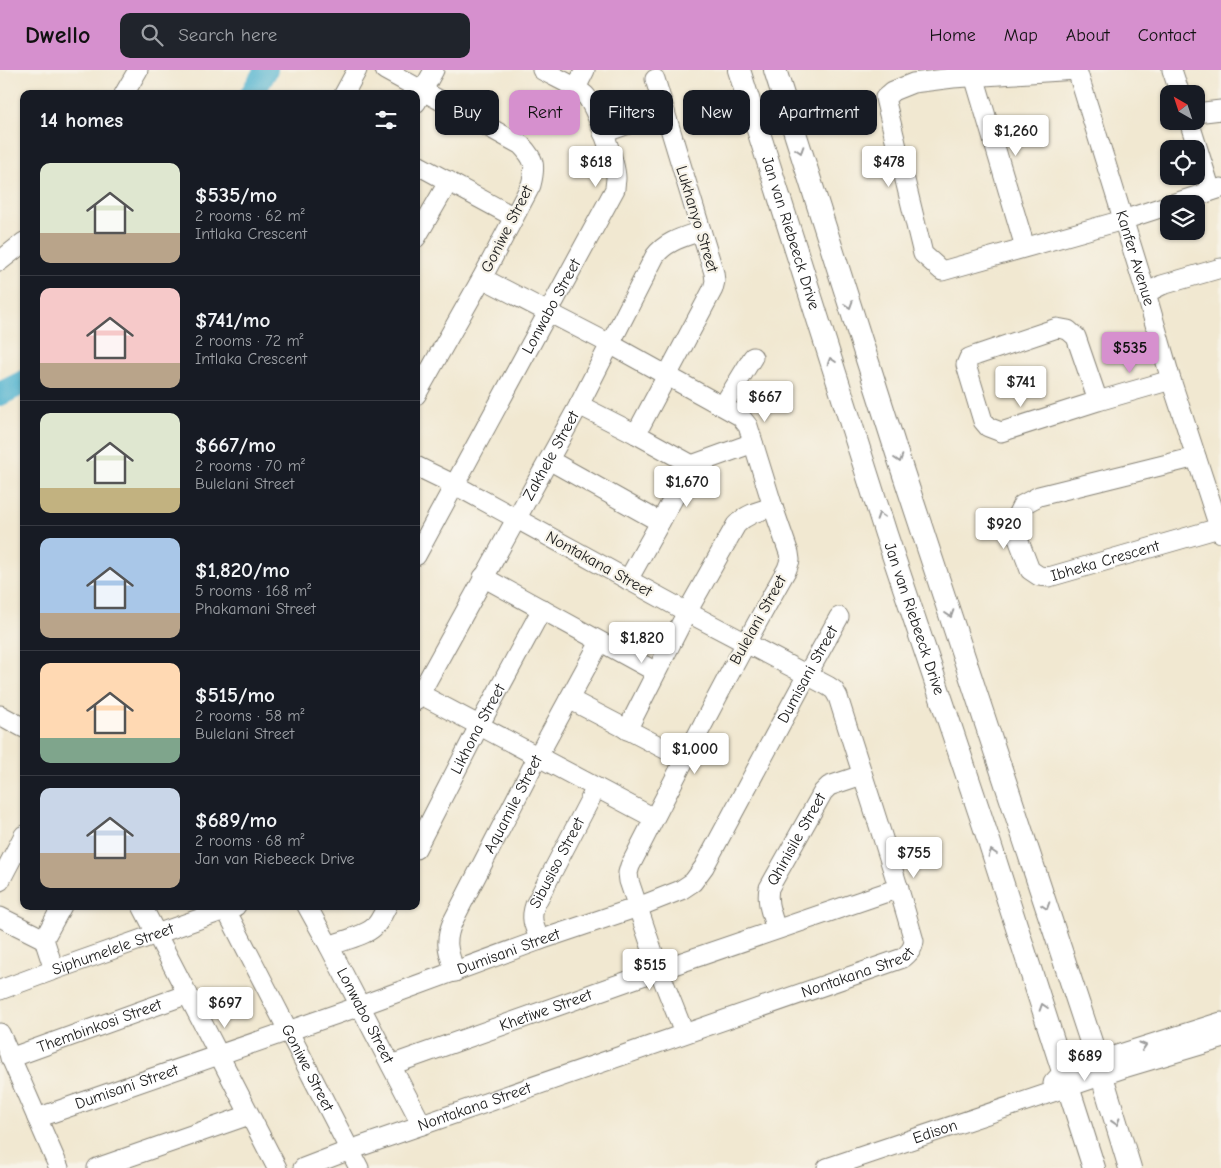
<!DOCTYPE html>
<meta charset="utf-8">
<style>
body{margin:0;font-family:"Comic Neue",sans-serif;background:#20242c;color:#f1f3f6;height:100vh;display:flex;flex-direction:column;font-size:19px;white-space:nowrap}
*{box-sizing:border-box;margin:0}
p{font-size:16px;color:#9ea1a6}
.icon{flex:none;width:28px;height:28px;fill:none;stroke:currentColor;stroke-width:2;stroke-linecap:round;stroke-linejoin:round}
.map{position:relative;flex:1;overflow:hidden}
.side{position:absolute;left:20px;top:20px;width:400px;height:820px;display:flex;flex-direction:column;background:#171b24;border-radius:10px;box-shadow:0 1px 4px #0004}
.side>*{flex:none}
.hud{position:absolute;left:435px;top:20px;width:475px;height:45px;display:flex;gap:10px}
.needle{width:32px;rotate:321deg}
.fabs{position:absolute;left:1160px;top:15px;display:grid;gap:10px}
.fabs a{display:grid;place-items:center;width:45px;height:45px;border-radius:10px;background:#171b24;box-shadow:0 1px 4px #0004;font-size:25px}
.price{position:absolute;translate:-50% -42px;padding:0 11px;border-radius:5px;background:#fff;color:#222;font-size:16px;line-height:32px;filter:drop-shadow(0 1px 2px #0008)}
.price::after{content:'';position:absolute;left:50%;top:30px;width:15px;height:11px;margin-left:-8px;background:inherit;clip-path:polygon(0 0,100% 0,50% 100%)}
.price.current{background:#d690ce;color:#111}
ul{padding:0;list-style:none}
li{display:flex;align-items:center;gap:15px;height:125px;padding:0 20px}
li+li{border-top:1px solid #363941}
li span{display:grid;place-items:center;flex:none;width:140px;height:100px;border-radius:10px;color:#555}
li>.icon{margin-inline-start:auto}
span .icon{width:60px;height:60px;fill:#fffc;stroke-width:1}
li b{font-size:21px}
h2{display:flex;justify-content:space-between;align-items:center;height:60px;padding:0 20px;font-size:21px}
.chip{padding:0 18px;border-radius:10px;background:#171b24;box-shadow:0 1px 4px #0004;font-size:18px;line-height:45px}
.chip.current{background:#d690ce;color:#111}
header{display:flex;align-items:center;gap:30px;box-sizing:border-box;height:70px;padding:0 25px;background:#d690ce;color:#111}
header strong{font-size:24px}
nav{display:flex;gap:28px;margin-inline-start:auto;font-size:18px}
.search{width:350px;height:45px;background:#20242c;display:flex;align-items:center;gap:12px;box-sizing:border-box;padding:0 18px;border-radius:10px;color:#9ea1a6;font-size:19px}
.map>svg:first-child{display:block}
.lines{fill:none;stroke-linecap:round;stroke-linejoin:round}
.river{stroke:#50b2cf;stroke-width:24}
.minor-casing{stroke:#868276;stroke-width:21}
.major-casing{stroke:#868276;stroke-width:24}
.minor{stroke:#fff;stroke-width:19}
.major{stroke:#fff;stroke-width:22}
.oneway{stroke:#999}
.labels{text-anchor:middle;dominant-baseline:central;stroke-width:4.5;stroke-linejoin:round;paint-order:stroke}
.street-label{font-size:16px;fill:#1c1c1c;stroke:#f7f3e8}
</style>
<header>
<strong>Dwello</strong>
<div class="search"><svg class="icon" aria-label="search" viewBox="0 0 24 24"><circle cx="10" cy="10" r="6"/><path d="M15 15l6 6"/></svg>Search here</div>
<nav><a>Home</a><a>Map</a><a>About</a><a>Contact</a></nav>
</header>
<div class="map">
<svg width="1221" height="1098" viewBox="0 0 1221 1098">
<rect width="100%" height="100%" fill="#f7f3e8"/>
<filter id="ink" filterUnits="userSpaceOnUse"><feTurbulence type="fractalNoise" baseFrequency=".02" numOctaves="2"/><feDisplacementMap in="SourceGraphic" scale="10" xChannelSelector="R" yChannelSelector="G"/><feConvolveMatrix kernelMatrix="1 2 1 2 8 2 1 2 1" color-interpolation-filters="sRGB"/></filter>
<filter id="wash" filterUnits="userSpaceOnUse"><feTurbulence type="fractalNoise" baseFrequency=".0096" numOctaves="4" result="noise"/><feDisplacementMap in="SourceGraphic" scale="20" xChannelSelector="R" yChannelSelector="G"/><feGaussianBlur stdDeviation="1.12" result="paint"/><feColorMatrix in="noise" values="0 0 0 0 0 0 0 0 0 0 0 0 0 0 0 0 0 1.4 0 .05"/><feComposite in="paint" operator="in"/></filter>
<g filter="url(#wash)">
<rect width="100%" height="100%" fill="#f1e8d1"/>
<g class="lines">
<path class="river" d="M252 24 266 0
M0 324 24 312"/>
</g>
</g>
<g filter="url(#ink)">
<g class="lines">
<defs>
<g id="minor">
<path d="M385 0 521 75C535 90 536 95 531 115L482 208 416 325"/>
<path d="M1172 0 1180 24"/>
<path d="M974 6 1025 177"/>
<path d="M576 18 585 0"/>
<path d="M124 24 138 0"/>
<path d="M344 24 357 0"/>
<path d="M416 33 434 0"/>
<path d="M1196 43 1221 40"/>
<path d="M1189 51 1211 121"/>
<path d="M603 63 665 41"/>
<path d="M416 94 514 147"/>
<path d="M1172 134 1221 118"/>
<path id="s1" d="M1169 135 1123 150 942 201 923 184 885 28 893 21 913 13 953 8 1077 0 1146 223 1171 310 1221 463"/>
<path d="M416 168 449 111"/>
<path d="M0 191 24 172"/>
<path d="M482 208 610 274 740 346 748 356 773 437 789 483 790 490 787 499C732 596 681 696 630 796L628 803 629 811 659 900 684 963"/>
<path d="M1146 223 1162 215 1221 198"/>
<path d="M1098 331 1076 267 1068 260 1057 258 977 285 969 288 966 295 983 351 988 357 1001 362 1098 331 1171 310"/>
<path d="M579 335 636 364 692 395"/>
<path d="M723 336 753 287"/>
<path d="M636 364 713 219 715 211 714 203 655 9"/>
<path id="s2" d="M1196 387 1039 426 1022 435 1016 447 1017 466 1030 500 1039 506 1049 507 1219 458"/>
<path d="M549 390 660 452"/>
<path id="s3" d="M416 486 615 119C615 115 616 111 616 108 616 93 595 35 585 25 573 14 556 8 542 0"/>
<path d="M483 507 656 602"/>
<path d="M628 510 692 395 753 373"/>
<path d="M416 622 654 748"/>
<path d="M569 629 684 689"/>
<path id="s4" d="M416 631 579 335 655 186C666 171 684 167 701 161"/>
<path d="M0 645 24 658"/>
<path d="M627 660 687 542 736 455C746 444 759 441 773 437"/>
<path id="s5" d="M416 779 479 656 542 539"/>
<path d="M0 811 24 765"/>
<path d="M142 836 219 985 277 1098"/>
<path id="s6" d="M224 836 359 1098"/>
<path id="s7" d="M307 836 329 876 422 1055"/>
<path d="M0 847 44 869 54 900"/>
<path id="s8" d="M776 859C772 845 766 833 769 818L823 722 829 716 862 705"/>
<path d="M44 869 62 836"/>
<path id="s9" d="M540 870C534 856 530 849 535 835L596 718"/>
<path d="M329 876C341 871 365 866 374 857 380 852 383 843 387 836"/>
<path id="s10" d="M455 902C448 881 444 872 453 851L538 686 600 572"/>
<path id="s11" d="M0 920 54 900 236 836"/>
<path d="M0 963 59 1098"/>
<path id="s12" d="M10 988 188 924"/>
<path id="s13" d="M391 995 659 900 899 818"/>
<path d="M1053 1013 1063 1002 1221 952"/>
<path id="s14" d="M37 1048 360 936 540 870 638 837 681 820 693 812 704 797 807 605 839 547"/>
<path d="M97 1098 249 1045"/>
<path id="s15" d="M303 1098 350 1080 903 888C909 883 913 879 914 871 891 789 863 708 838 627L834 620 828 616 687 542 455 415 416 396"/>
<path id="s16" d="M827 1098 1124 998 1221 969"/>
</g>
<g id="major">
<path id="s17" d="M739 0 886 464 990 774 1079 1051 1094 1098"/>
<path d="M775 0 900 393 1097 990 1130 1098"/>
</g>
</defs>
<use href="#minor" class="minor-casing"/>
<use href="#major" class="major-casing"/>
<use href="#minor" class="minor"/>
<use href="#major" class="major"/>
</g>
<defs><path id="oneway-chevron" d="M-2-3.5L2.5 0L-2 3.5" fill="none" stroke-width="1.6" stroke-linecap="round" stroke-linejoin="round" transform="scale(1.25)"/></defs>
<g class="oneway">
<use href="#oneway-chevron" transform="translate(800 80) rotate(72)"/>
<use href="#oneway-chevron" transform="translate(849 235) rotate(72)"/>
<use href="#oneway-chevron" transform="translate(831 291) rotate(-108)"/>
<use href="#oneway-chevron" transform="translate(899 389) rotate(72)"/>
<use href="#oneway-chevron" transform="translate(880 446) rotate(-108)"/>
<use href="#oneway-chevron" transform="translate(950 544) rotate(72)"/>
<use href="#oneway-chevron" transform="translate(992 783) rotate(-108)"/>
<use href="#oneway-chevron" transform="translate(1046 836) rotate(72)"/>
<use href="#oneway-chevron" transform="translate(1043 937) rotate(-108)"/>
<use href="#oneway-chevron" transform="translate(1143 976) rotate(-17)"/>
<use href="#oneway-chevron" transform="translate(1116 1052) rotate(73)"/>
</g>
</g>
<g class="labels">
<g class="street-label">
<text transform="translate(697 149) rotate(73)">Lukhanyo Street</text>
<text transform="translate(507 159) rotate(-63)">Goniwe Street</text>
<text stroke="none"><textPath href="#s17" startOffset="171">Jan van Riebeeck Drive</textPath></text>
<text stroke="none"><textPath href="#s1" startOffset="816">Kanfer Avenue</textPath></text>
<text stroke="none"><textPath href="#s3" startOffset="284">Lonwabo Street</textPath></text>
<text stroke="none"><textPath href="#s4" startOffset="280">Zakhele Street</textPath></text>
<text stroke="none"><textPath href="#s2" startOffset="329">Ibheka Crescent</textPath></text>
<text transform="translate(599 494) rotate(29)">Nontakana Street</text>
<text transform="translate(758 550) rotate(-61)">Bulelani Street</text>
<text stroke="none"><textPath href="#s17" startOffset="576">Jan van Riebeeck Drive</textPath></text>
<text stroke="none"><textPath href="#s14" startOffset="935">Dumisani Street</textPath></text>
<text stroke="none"><textPath href="#s5" startOffset="135">Likhona Street</textPath></text>
<text stroke="none"><textPath href="#s10" startOffset="184">Aquamile Street</textPath></text>
<text stroke="none"><textPath href="#s8" startOffset="98">Qhinisile Street</textPath></text>
<text stroke="none"><textPath href="#s9" startOffset="84">Sibusiso Street</textPath></text>
<text stroke="none"><textPath href="#s11" startOffset="120">Siphumelele Street</textPath></text>
<text stroke="none"><textPath href="#s14" startOffset="500">Dumisani Street</textPath></text>
<text stroke="none"><textPath href="#s15" startOffset="588">Nontakana Street</textPath></text>
<text stroke="none"><textPath href="#s13" startOffset="164">Khetiwe Street</textPath></text>
<text stroke="none"><textPath href="#s7" startOffset="124">Lonwabo Street</textPath></text>
<text stroke="none"><textPath href="#s12" startOffset="95">Thembinkosi Street</textPath></text>
<text stroke="none"><textPath href="#s6" startOffset="182">Goniwe Street</textPath></text>
<text stroke="none"><textPath href="#s14" startOffset="95">Dumisani Street</textPath></text>
<text stroke="none"><textPath href="#s15" startOffset="182">Nontakana Street</textPath></text>
<text stroke="none"><textPath href="#s16" startOffset="114">Edison</textPath></text>
</g>
</g>
</svg>
<div class="fabs">
<a><svg class="needle" viewBox="-14 -14 28 28"><path d="M0-13l5 13h-10z" fill="#e53935"/><path d="M0 13l5-13h-10z" fill="#9ea1a6"/></svg></a>
<a><svg class="icon" aria-label="locate" viewBox="0 0 24 24"><circle cx="12" cy="12" r="6"/><path d="M12 2v4M12 18v4M2 12h4M18 12h4"/></svg></a>
<a><svg class="icon" aria-label="layers" viewBox="0 0 24 24"><path d="M12 4l9 5-9 5-9-5zM3 14l9 5 9-5"/></svg></a>
</div>
<b class="price" style="left:1016px;top:87px">$1,260</b>
<b class="price" style="left:596px;top:118px">$618</b>
<b class="price" style="left:889px;top:118px">$478</b>
<b class="price current" style="left:1130px;top:304px">$535</b>
<b class="price" style="left:1021px;top:338px">$741</b>
<b class="price" style="left:765px;top:353px">$667</b>
<b class="price" style="left:687px;top:438px">$1,670</b>
<b class="price" style="left:1004px;top:480px">$920</b>
<b class="price" style="left:642px;top:594px">$1,820</b>
<b class="price" style="left:695px;top:705px">$1,000</b>
<b class="price" style="left:914px;top:809px">$755</b>
<b class="price" style="left:650px;top:921px">$515</b>
<b class="price" style="left:225px;top:959px">$697</b>
<b class="price" style="left:1085px;top:1012px">$689</b>
<div class="hud">
<a class="chip">Buy</a>
<a class="chip current">Rent</a>
<a class="chip">Filters</a>
<a class="chip">New</a>
<a class="chip">Apartment</a>
</div>
<section class="side">
<h2>14 homes<svg class="icon" aria-label="filters" viewBox="0 0 24 24"><path d="M4 7h16M4 17h16"/><circle cx="9" cy="7" r="2"/><circle cx="15" cy="17" r="2"/></svg></h2>
<ul>
<li><span style="background:linear-gradient(#dfe7d0 70%,#b9a48a 0)"><svg class="icon" aria-label="home" viewBox="0 0 24 24"><path d="M3 11l9-7 9 7M6 9v11h12V9"/></svg></span><div><b>$535/mo</b><p>2 rooms · 62 m²</p><p>Intlaka Crescent</p></div></li>
<li><span style="background:linear-gradient(#f6c9c9 75%,#b9a48a 0)"><svg class="icon" aria-label="home" viewBox="0 0 24 24"><path d="M3 11l9-7 9 7M6 9v11h12V9"/></svg></span><div><b>$741/mo</b><p>2 rooms · 72 m²</p><p>Intlaka Crescent</p></div></li>
<li><span style="background:linear-gradient(#dfe7d0 75%,#c2b280 0)"><svg class="icon" aria-label="home" viewBox="0 0 24 24"><path d="M3 11l9-7 9 7M6 9v11h12V9"/></svg></span><div><b>$667/mo</b><p>2 rooms · 70 m²</p><p>Bulelani Street</p></div></li>
<li><span style="background:linear-gradient(#a9c7e8 75%,#b9a48a 0)"><svg class="icon" aria-label="home" viewBox="0 0 24 24"><path d="M3 11l9-7 9 7M6 9v11h12V9"/></svg></span><div><b>$1,820/mo</b><p>5 rooms · 168 m²</p><p>Phakamani Street</p></div></li>
<li><span style="background:linear-gradient(#ffd9b3 75%,#7fa58c 0)"><svg class="icon" aria-label="home" viewBox="0 0 24 24"><path d="M3 11l9-7 9 7M6 9v11h12V9"/></svg></span><div><b>$515/mo</b><p>2 rooms · 58 m²</p><p>Bulelani Street</p></div></li>
<li><span style="background:linear-gradient(#c9d6e8 65%,#b9a48a 0)"><svg class="icon" aria-label="home" viewBox="0 0 24 24"><path d="M3 11l9-7 9 7M6 9v11h12V9"/></svg></span><div><b>$689/mo</b><p>2 rooms · 68 m²</p><p>Jan van Riebeeck Drive</p></div></li>
</ul>
</section>
</div>
